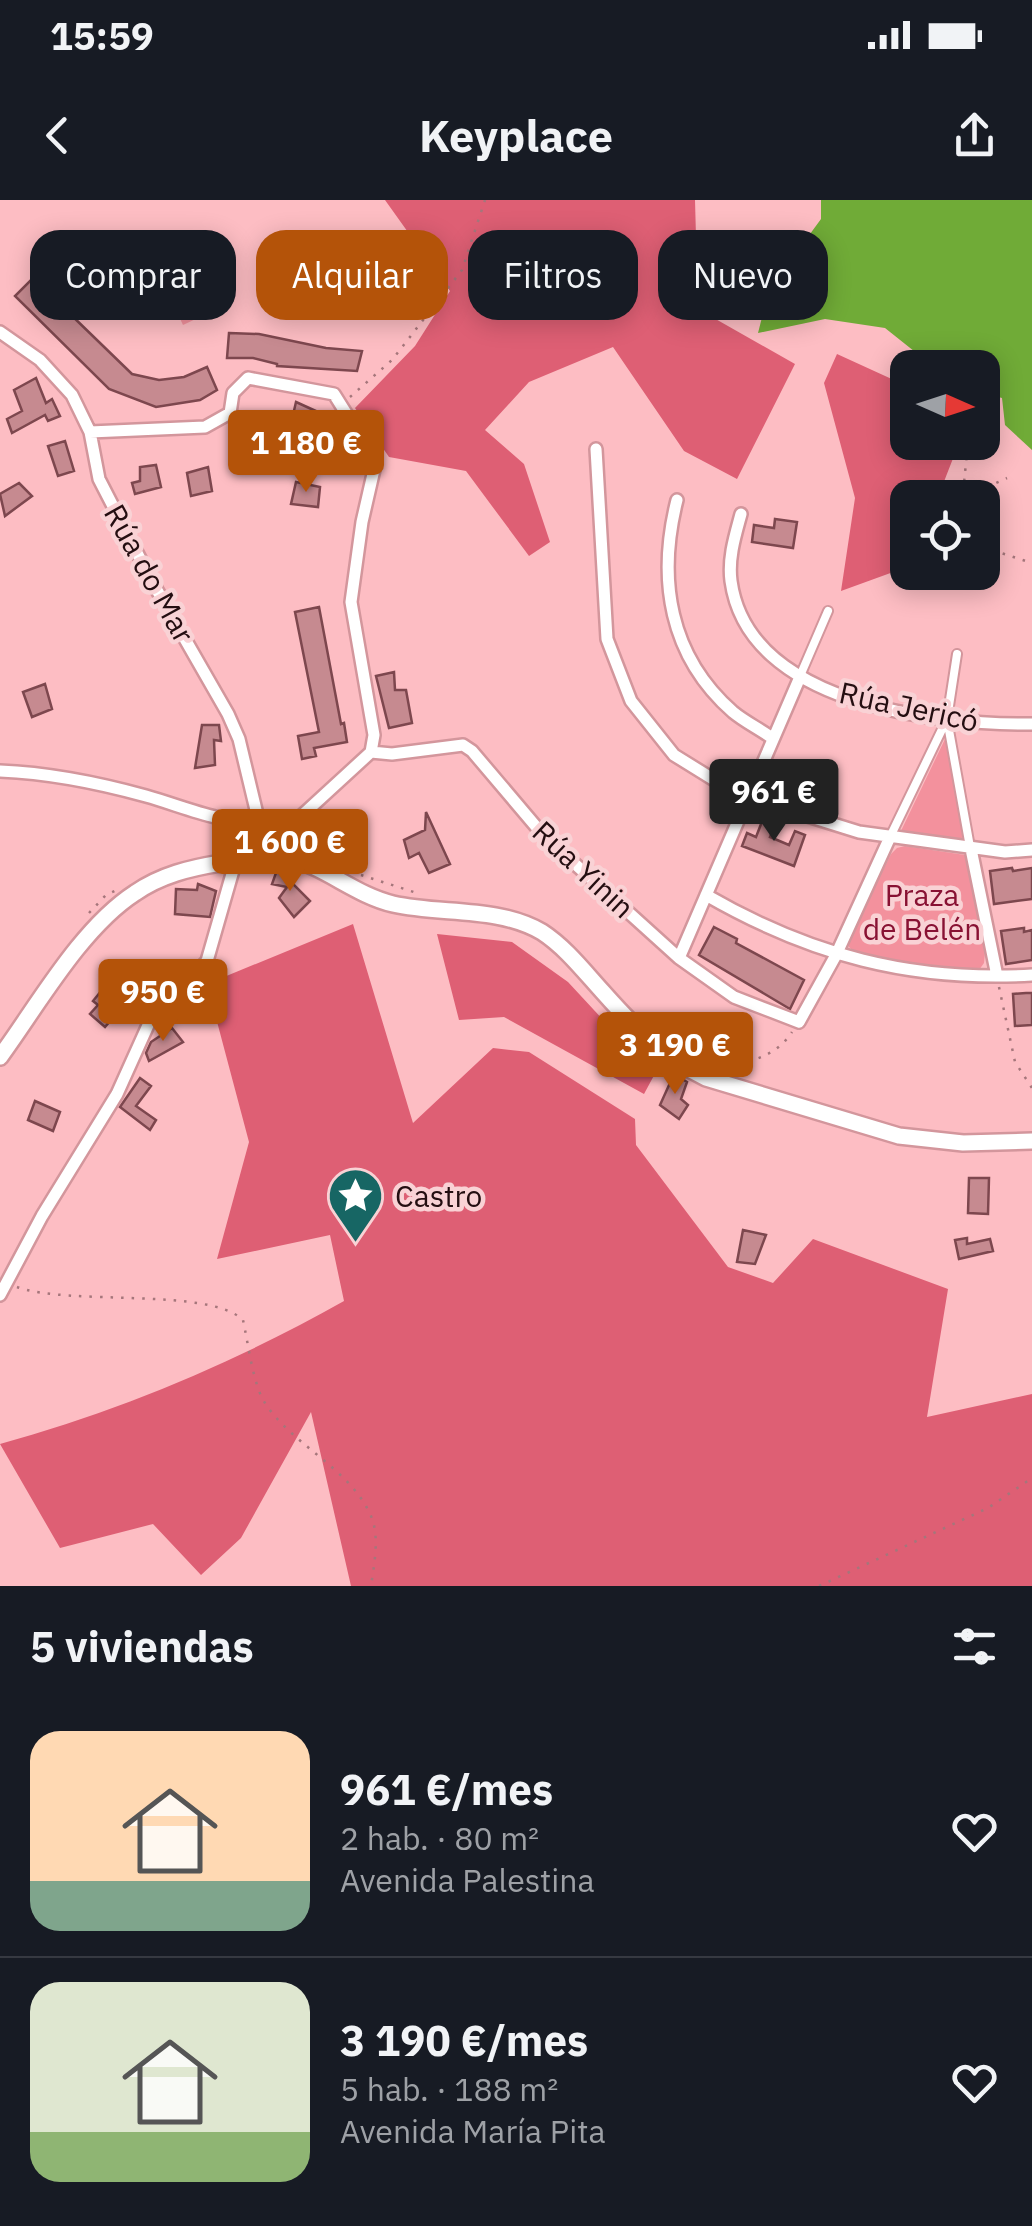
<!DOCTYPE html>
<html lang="es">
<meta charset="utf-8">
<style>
body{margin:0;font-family:"IBM Plex Sans",sans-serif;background:#242831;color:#f1f3f6;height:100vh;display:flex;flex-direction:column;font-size:38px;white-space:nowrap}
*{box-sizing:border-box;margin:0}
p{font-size:32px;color:#9ea1a6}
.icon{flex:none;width:55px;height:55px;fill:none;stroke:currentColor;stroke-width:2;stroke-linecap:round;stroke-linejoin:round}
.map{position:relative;height:1386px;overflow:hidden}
.drawer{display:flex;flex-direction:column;background:#171b24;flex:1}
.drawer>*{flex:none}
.top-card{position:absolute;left:30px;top:30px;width:972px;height:90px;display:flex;gap:20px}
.needle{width:65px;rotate:93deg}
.buttons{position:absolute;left:890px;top:150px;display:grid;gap:20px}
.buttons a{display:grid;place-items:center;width:110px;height:110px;border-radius:20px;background:#171b24;box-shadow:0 5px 25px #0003;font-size:50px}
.price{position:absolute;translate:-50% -85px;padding:0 22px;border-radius:10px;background:#b45309;color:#fff;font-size:32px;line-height:65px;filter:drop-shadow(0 2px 5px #0008)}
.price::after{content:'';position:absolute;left:50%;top:60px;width:30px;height:22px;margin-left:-15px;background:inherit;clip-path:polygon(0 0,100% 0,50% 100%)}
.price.selected{background:#222;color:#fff}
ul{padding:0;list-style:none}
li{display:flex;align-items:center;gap:30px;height:250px;padding:0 30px}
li+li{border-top:2px solid #363941}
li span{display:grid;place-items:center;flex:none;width:280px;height:200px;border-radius:30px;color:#555}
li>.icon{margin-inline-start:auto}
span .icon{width:120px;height:120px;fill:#fffc;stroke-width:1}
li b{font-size:42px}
h2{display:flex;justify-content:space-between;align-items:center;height:120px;padding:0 30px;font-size:42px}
.chip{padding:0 35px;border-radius:30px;background:#171b24;box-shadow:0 5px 25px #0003;font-size:35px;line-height:90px}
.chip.selected{background:#b45309;color:#fff}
.status{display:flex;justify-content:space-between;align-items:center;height:70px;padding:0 50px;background:#171b24;direction:ltr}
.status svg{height:28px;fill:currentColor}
header{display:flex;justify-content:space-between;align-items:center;height:130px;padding:0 30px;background:#171b24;font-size:45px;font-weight:700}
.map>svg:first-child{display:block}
.green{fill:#f3919d}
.forest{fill:#de5f74}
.water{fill:#70ab37}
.building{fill:#c68a90;stroke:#7d474e;stroke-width:2.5}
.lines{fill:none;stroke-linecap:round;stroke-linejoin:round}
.pedestrian-casing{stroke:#d3969c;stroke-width:12}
.minor-casing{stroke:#d3969c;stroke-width:16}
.secondary-casing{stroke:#d3969c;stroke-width:20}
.path{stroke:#a5767b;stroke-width:2.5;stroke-dasharray:2.5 8;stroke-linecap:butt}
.pedestrian{stroke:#fff;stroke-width:8}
.minor{stroke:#fff;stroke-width:11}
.secondary{stroke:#fff;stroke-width:15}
.labels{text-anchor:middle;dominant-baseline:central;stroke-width:9;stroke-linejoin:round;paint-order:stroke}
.street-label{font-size:30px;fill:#240e11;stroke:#f9d2d5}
.park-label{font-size:30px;fill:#813;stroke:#f9d2d5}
.poi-label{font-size:30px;fill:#240e11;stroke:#f9d2d5;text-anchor:start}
</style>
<div class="status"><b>15:59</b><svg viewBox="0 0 49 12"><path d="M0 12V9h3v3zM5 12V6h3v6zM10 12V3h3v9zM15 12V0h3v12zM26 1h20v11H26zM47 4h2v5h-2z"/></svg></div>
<header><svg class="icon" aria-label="back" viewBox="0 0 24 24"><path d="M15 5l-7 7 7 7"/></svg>Keyplace<svg class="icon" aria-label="share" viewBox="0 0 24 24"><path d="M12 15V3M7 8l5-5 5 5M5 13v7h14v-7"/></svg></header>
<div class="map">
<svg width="1032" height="1386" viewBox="0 0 1032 1386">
<rect width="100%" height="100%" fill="#fdbdc3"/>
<path class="green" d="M188 37 219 108 183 125 149 53Z
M946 537 965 642 900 633Z
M905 646 965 655 985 753 984 763 979 770C948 768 870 768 849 747L848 740 891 654 897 648Z"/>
<path class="forest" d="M385 0H695L698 109 795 164 737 279 684 251 613 147 529 182 485 230 524 264 550 342 529 356 466 271 389 257 355 208 415 146 450 91Z
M837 154 907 186 908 242 959 243 938 297 908 298 907 367 841 391 855 298 824 183Z
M353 724 413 923 493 848 529 852 635 919 636 945 728 1067 773 1083 813 1039 948 1089 927 1217 1032 1194V1386H351L311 1212 241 1338 201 1375 153 1324 60 1348 0 1244C120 1211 236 1162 344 1101L330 1035 217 1059 249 942 207 784Z
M437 734 512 742 568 782 606 823 658 868 644 894 504 817 459 820Z"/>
<path class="water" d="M821 0H1032V250L1005 225 1002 198 983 193 982 168 934 167 885 128 825 119 758 133 769 90 821 19Z"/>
<path class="building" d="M33 78 132 174 159 180 184 177 207 167 217 190 200 200 156 207 109 189 15 96Z
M229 133 259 134 326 148 362 151 357 171 277 166V164L253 158H227Z
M36 178 46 203 52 199 60 216 48 221 45 215 12 233 7 219 22 211 14 190Z
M296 202 329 217 325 226 339 229 336 239 312 230 279 225 282 212 293 215Z
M65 241 74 271 58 276 48 246Z
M156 265 161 287 135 294 132 283 140 281V267Z
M208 267 212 291 191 296 187 273Z
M296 282 320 287 318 307 291 304Z
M19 283 32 296 5 316 0 294Z
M775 319 797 322 793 348 752 342 754 325 774 328Z
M319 407 341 524 344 523 347 542 314 548 316 556 302 559 298 536 319 532 295 412Z
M394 472 395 490H406L412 523 389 528 376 476Z
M45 484 52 509 32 517 23 492Z
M202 525H219L221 541 214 540 215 565 195 568Z
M426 612 450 664 429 673 419 653 409 658 404 640 425 630Z
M763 619 775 624 770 637 789 645 795 631 805 635 794 666 742 646 747 633 756 637Z
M1012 668 1013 671 1032 668V699L994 704 990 671Z
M277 670 289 671 287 678 310 701 294 717 279 698 287 687 272 684Z
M198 684 216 691 210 717 175 714 176 689 197 690Z
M714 727 737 739 736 743 804 780 790 809 699 755Z
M1024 728V732L1032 730V760L1006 764 1001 731Z
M102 790 123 806 105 827 90 814 98 805 93 801Z
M1026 793H1032V825L1015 826 1013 794Z
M172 828 183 842 149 861 146 853 151 842Z
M674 874 687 882 681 899 688 905 679 919 660 905Z
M140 878 151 886 136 906 156 920 150 930 120 907Z
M35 901 60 912 53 931 28 920Z
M969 978H989L988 1014 968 1013Z
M743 1030 766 1035 755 1064 737 1062Z
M967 1038V1044L990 1039 993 1051 959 1059 955 1040Z"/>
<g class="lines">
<defs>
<path id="pedestrian" d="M800 476 828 411
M947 519 970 647
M890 637 947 519 957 454"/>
<path id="minor" d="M0 132 40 160 72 195 90 232 99 279 150 378 228 514 239 539 263 639
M90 232 205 227 230 213 233 193 248 178 334 194 376 261 362 322 351 402 374 535 371 552 273 642
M596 249 607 439 631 501 674 555 737 594 859 632 1005 652 1032 650
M677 300C657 379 669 456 733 512 745 522 760 529 772 538
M741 314C735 336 728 358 731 381 748 504 934 525 1032 524
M371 552 392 554 463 545 472 551 544 636 679 758 734 797 799 822 836 755 890 637
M0 571C49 573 99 583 146 596 185 607 218 623 260 622
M971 649 997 776
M706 695C810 755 911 782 1032 775
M679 758 800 477
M0 1095 42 1016 117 894 149 823 207 761 236 660"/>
<path id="secondary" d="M0 857C38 805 81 728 135 693 161 675 190 668 221 663 242 659 267 653 289 658 326 667 355 695 393 704 441 715 497 706 542 732 565 747 583 770 602 791 633 826 663 857 706 878L899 936 963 943 1032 941"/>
</defs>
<use href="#pedestrian" class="pedestrian-casing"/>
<use href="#minor" class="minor-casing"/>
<use href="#secondary" class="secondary-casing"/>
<path class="path" d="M350 197 392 160 462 70 485 0
M982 209H991
M982 234H985
M952 298 964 283 968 242
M982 298 994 284 1007 278
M982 354 998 352 1032 363
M361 675 420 694
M89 713 106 695 121 688
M999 787 1015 862 1032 888
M728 866C754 861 777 855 792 832
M17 1087C69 1106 209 1087 243 1120 248 1142 253 1185 265 1203 293 1246 350 1268 371 1316 380 1337 374 1365 371 1386
M819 1386 988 1308 1032 1278"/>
<use href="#pedestrian" class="pedestrian"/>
<use href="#minor" class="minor"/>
<use href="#secondary" class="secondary"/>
</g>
<defs>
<symbol id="sight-pin" viewBox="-11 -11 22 30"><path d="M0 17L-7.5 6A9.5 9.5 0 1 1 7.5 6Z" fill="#176664" stroke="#f9d2d5"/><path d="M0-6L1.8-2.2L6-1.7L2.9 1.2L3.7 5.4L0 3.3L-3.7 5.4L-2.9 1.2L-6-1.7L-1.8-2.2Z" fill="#fff"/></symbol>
</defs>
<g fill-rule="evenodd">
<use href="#sight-pin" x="324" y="964" width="63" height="86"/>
</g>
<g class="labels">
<g class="street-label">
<text transform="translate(150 373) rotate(61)">Rúa do Mar</text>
<text transform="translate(909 506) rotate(12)">Rúa Jericó</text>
<text transform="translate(584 669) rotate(43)">Rúa Yinin</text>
</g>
<g class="park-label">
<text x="922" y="694">Praza<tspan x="922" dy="34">de Belén</tspan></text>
</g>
<g class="poi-label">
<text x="395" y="995">Castro</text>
</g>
</g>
</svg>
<div class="buttons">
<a><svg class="needle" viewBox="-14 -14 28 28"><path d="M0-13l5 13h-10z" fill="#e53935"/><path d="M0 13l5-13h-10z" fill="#9ea1a6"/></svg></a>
<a><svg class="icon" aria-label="locate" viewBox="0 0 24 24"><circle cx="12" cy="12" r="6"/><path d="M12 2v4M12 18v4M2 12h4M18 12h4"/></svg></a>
</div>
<b class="price" style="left:306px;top:295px">1 180 €</b>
<b class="price selected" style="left:774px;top:644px">961 €</b>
<b class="price" style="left:290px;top:694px">1 600 €</b>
<b class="price" style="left:163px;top:844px">950 €</b>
<b class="price" style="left:675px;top:897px">3 190 €</b>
<div class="top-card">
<a class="chip">Comprar</a>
<a class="chip selected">Alquilar</a>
<a class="chip">Filtros</a>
<a class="chip">Nuevo</a>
</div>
</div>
<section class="drawer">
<h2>5 viviendas<svg class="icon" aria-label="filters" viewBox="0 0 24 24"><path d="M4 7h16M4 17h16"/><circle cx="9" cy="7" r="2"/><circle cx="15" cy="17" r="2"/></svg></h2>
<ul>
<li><span style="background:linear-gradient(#ffd9b3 75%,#7fa58c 0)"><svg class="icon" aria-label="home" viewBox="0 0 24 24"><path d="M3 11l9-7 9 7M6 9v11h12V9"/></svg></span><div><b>961 €/mes</b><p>2 hab. · 80 m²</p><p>Avenida Palestina</p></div><svg class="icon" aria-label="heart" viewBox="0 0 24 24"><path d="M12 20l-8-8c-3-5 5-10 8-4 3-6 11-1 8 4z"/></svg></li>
<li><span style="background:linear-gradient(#dfe7d0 75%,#8fb573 0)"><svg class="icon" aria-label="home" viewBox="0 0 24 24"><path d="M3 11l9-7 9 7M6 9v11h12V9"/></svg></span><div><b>3 190 €/mes</b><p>5 hab. · 188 m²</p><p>Avenida María Pita</p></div><svg class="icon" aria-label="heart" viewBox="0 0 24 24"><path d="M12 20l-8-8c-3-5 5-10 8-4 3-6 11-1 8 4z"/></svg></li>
</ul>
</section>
